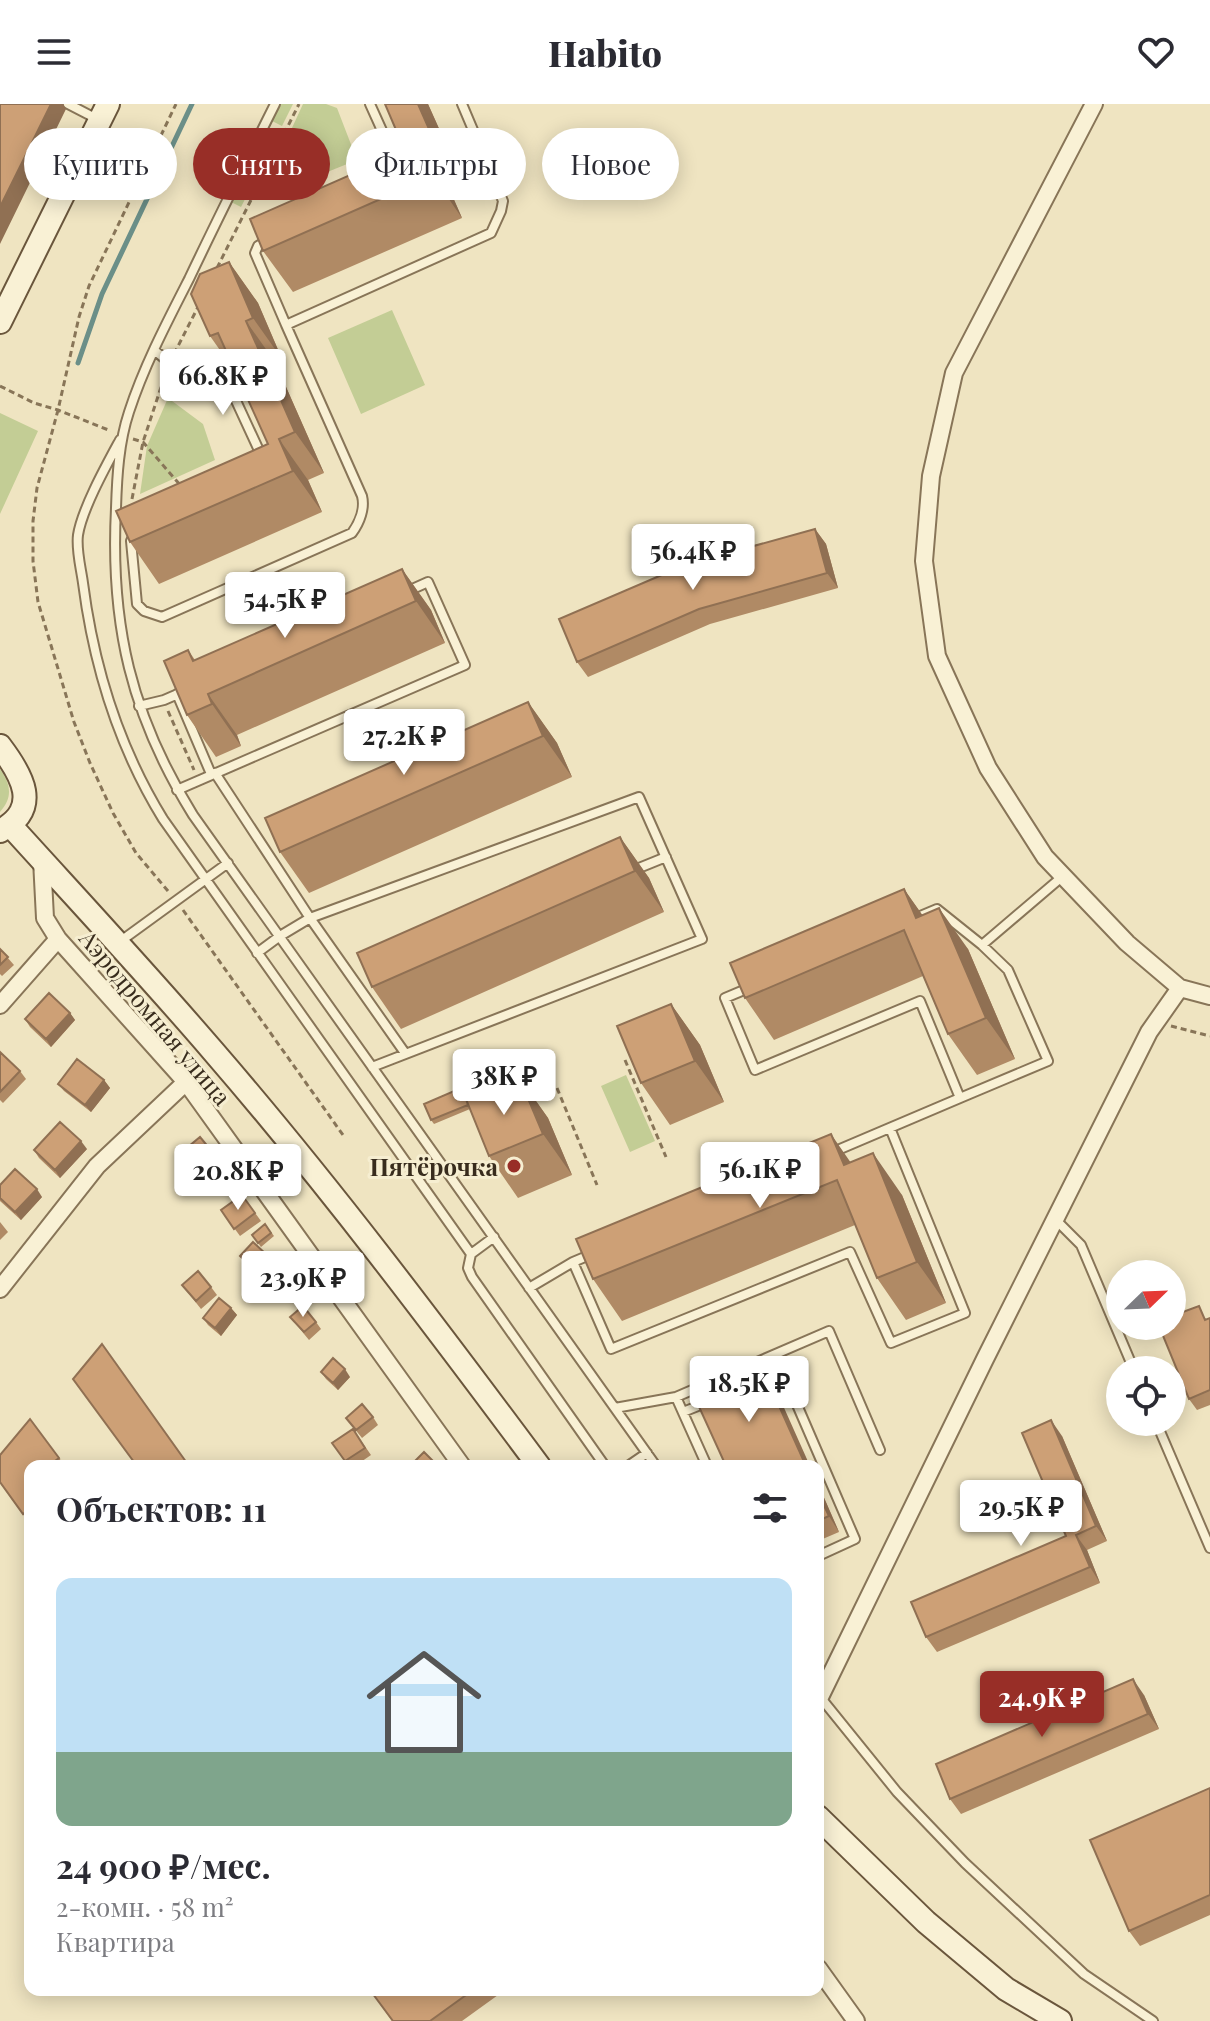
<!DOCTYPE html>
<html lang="ru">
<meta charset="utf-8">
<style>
body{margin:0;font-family:"Playfair Display",serif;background:#f7f7f7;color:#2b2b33;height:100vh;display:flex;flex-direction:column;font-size:30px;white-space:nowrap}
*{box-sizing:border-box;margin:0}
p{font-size:26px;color:#7c7c81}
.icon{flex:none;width:44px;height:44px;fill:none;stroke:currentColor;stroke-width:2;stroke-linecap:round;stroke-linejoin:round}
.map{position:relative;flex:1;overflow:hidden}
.details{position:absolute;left:24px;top:1356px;width:800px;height:536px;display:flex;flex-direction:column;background:#fff;border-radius:16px;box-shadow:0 4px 20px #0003}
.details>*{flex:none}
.hud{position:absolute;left:24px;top:24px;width:800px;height:72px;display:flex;gap:16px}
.needle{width:52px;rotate:67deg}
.fabs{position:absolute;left:1106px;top:1156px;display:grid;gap:16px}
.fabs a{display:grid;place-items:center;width:80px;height:80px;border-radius:50%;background:#fff;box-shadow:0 4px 20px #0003;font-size:40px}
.price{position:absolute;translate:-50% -68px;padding:0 18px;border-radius:8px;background:#fff;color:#222;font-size:26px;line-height:52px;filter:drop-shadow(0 2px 4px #0008)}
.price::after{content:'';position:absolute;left:50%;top:48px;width:24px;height:18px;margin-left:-12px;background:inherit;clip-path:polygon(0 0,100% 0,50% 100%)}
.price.active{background:#982e27;color:#fff}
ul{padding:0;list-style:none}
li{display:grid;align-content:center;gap:16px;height:424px;padding:0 32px}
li+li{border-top:2px solid #e1e1e2}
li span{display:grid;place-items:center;height:248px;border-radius:16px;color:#555}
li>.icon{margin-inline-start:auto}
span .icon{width:144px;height:144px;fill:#fffc;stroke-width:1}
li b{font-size:34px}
h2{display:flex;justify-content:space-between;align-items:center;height:96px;padding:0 32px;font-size:34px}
.tag{padding:0 28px;border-radius:36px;background:#fff;box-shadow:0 4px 20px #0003;font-size:28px;line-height:72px}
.tag.active{background:#982e27;color:#fff}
header{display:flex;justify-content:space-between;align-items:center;height:104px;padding:0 32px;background:#fff;font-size:36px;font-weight:800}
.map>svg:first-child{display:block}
.green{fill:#c3cd95}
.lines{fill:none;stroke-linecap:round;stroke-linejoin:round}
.stream{stroke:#6b8f88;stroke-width:5}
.lane-casing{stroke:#887558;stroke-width:12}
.street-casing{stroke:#887558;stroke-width:20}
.secondary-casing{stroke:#6a563c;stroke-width:26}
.path{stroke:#887558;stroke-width:3;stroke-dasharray:6 4;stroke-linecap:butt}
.lane{stroke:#f9f1d5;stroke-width:8}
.street{stroke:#f9f1d5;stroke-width:16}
.secondary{stroke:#f9f1d5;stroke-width:22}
.wall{fill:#b08a65}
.shaded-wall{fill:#907053}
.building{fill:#cda076;stroke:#907053;stroke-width:2}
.poi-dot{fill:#982e27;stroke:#f6eed1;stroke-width:3}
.labels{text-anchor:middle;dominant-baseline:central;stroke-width:6;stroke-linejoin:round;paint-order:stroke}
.street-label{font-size:24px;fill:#382c1d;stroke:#f6eed1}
.poi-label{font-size:24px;font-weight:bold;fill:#382c1d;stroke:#f6eed1;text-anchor:end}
</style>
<header><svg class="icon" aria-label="menu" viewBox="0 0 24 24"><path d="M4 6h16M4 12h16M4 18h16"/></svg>Habito<svg class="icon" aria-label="heart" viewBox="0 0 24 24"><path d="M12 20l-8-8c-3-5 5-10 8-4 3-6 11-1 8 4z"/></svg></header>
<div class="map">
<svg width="1210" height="1917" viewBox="0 0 1210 1917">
<rect width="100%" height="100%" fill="#efe4c1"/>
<path class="green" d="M281 0H293L282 22 272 17Z
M303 0H326L337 4 357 56 315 73 280 50Z
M270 25 280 30 262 64 252 59Z
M249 63 259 68 241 103 231 98Z
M392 206 425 281 361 310 328 234Z
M168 294 203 320 215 356 140 390 147 342Z
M0 309 38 327 0 410Z
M0 665C11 681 13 693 0 708Z
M626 971 655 1037 630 1048 601 982Z"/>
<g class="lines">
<path class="stream" d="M78 259 102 190 192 0"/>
<defs>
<path id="lane" d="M68 0 99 16
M275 0C246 58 217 116 189 175 167 218 144 262 129 308 119 338 117 372 116 404 110 521 131 611 193 711L656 1362
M370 0 398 62
M270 135 258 142 255 149 286 221
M154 246 170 259 232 288 262 353
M120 336C107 360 82 405 78 431 76 446 81 464 83 479 94 564 118 642 163 715L471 1150
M134 431 131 437 137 500 144 507 162 513 352 429C360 418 365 404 362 392L286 221 491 129 501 107 503 97 462 0
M177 590 211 670
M139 602 164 596 187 586
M215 669 310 814 405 949
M177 686 465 561 428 478 408 487
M634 766 666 753
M937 805 982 841 1008 866 1048 957 960 994 920 897 755 966 725 894Z
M118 839 228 759
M982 841 1063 772
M257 849 280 832 310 814 639 693 702 835 372 963
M833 1048 960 994
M1056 1116 1081 1141 1134 1266
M494 1133 471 1150 468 1164 472 1173 605 1362
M573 1158 611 1245 850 1148 891 1239 965 1209 890 1024
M529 1184 573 1158 592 1150
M761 1275 782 1266 855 1435 818 1452
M676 1293 707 1362
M615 1304 676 1293 829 1227 880 1346
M683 1308 708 1298
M1156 1318 1210 1444
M628 1362 647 1349
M821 1594 897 1688 965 1759 1084 1870 1153 1917"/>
<path id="street" d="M1094 0 954 269 931 372 924 457 937 552 988 664 1045 753 1127 839 1180 884
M42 756 45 814 58 835 186 978 462 1362
M0 901 58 835
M0 1185 97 1062 186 978
M818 1597 985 1255 1149 928 1180 884 1210 892
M818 1864 856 1917"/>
<path id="secondary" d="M0 218 108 0
M0 642C22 671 42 704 0 727
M10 721C78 796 147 870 213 947 328 1080 434 1221 539 1362
M818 1713 926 1818 1006 1885 1060 1917"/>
</defs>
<use href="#lane" class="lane-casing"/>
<use href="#street" class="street-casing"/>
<use href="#secondary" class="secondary-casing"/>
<path class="path" d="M217 164 299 0
M174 250 198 203
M0 282 34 299 58 306 111 327
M133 335 143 338 181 382
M132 395 143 338 166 268
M168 607 194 666
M168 787 136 749 113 709 90 659 74 618 38 498 33 457V417L37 384 58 306 79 213 89 182 176 0
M183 806 343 1031
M1171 922 1210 932
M625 956 666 1053
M557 984 597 1081"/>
<use href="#lane" class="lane"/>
<use href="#street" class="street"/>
<use href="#secondary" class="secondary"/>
</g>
<path class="wall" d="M428 0 462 76 448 82 462 114 293 188 263 147 405 47Z
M229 158 258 199 282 255 275 258 324 369 308 376 322 408 159 480 130 438 268 340 236 269 210 232Z
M815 425 826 440 838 484 710 520 588 573 577 558Z
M402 465 431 506 445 539 237 631 241 642 216 653 187 611 188 546 195 556Z
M528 598 557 639 572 673 309 789 280 748Z
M620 733 649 774 664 808 401 925 372 883Z
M904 785 922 811 968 845 1015 955 977 971 948 930 923 872 774 936 745 894Z
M0 845 14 861 2 872 0 870Z
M671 900 700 941 724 998 670 1021 641 979Z
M70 909 75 916 51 943 30 923 25 915Z
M0 948 20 967 26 975 3 999 0 996Z
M540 972 544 982 534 986 531 982Z
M519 973 548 1014 572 1071 518 1094 489 1052 470 1005 434 1020 431 1016 470 985 473 992Z
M104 976 110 984 91 1008 64 987 58 980Z
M87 1045 60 1074 39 1054 34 1046Z
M182 1048 219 1056 224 1064 205 1079Z
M851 1058 902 1091 946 1199 906 1216 877 1174 855 1121 622 1217 593 1175Z
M0 1081 42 1093 21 1116 0 1097Z
M242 1091 261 1117 240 1132 221 1106Z
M0 1118 8 1128 0 1136Z
M265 1120 274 1132 261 1143 252 1131Z
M240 1152H268L273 1160 261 1174 246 1159Z
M182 1181 211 1183 217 1191 201 1205Z
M231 1204 237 1211 221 1232 208 1221 203 1214Z
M290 1213 316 1218 321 1225 309 1236Z
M1210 1214V1301L1197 1306 1189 1295 1208 1215Z
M321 1268 350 1273 338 1286 326 1275Z
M373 1313 378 1321 362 1334 346 1314Z
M30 1315 65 1362H30V1420L0 1379Z
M353 1325 371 1351 355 1362H348L332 1339Z
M1062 1332 1107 1437 1087 1446 1100 1479 937 1548 926 1533 1066 1432Z
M818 1380 839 1428 818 1437Z
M1144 1591 1159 1625 961 1710 950 1695Z
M1210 1684V1811L1140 1842 1129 1827Z
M370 1886H505L462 1917H392Z"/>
<path class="shaded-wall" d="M51 0H63L66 5 0 140V103Z
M418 0H428L462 76 433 34Z
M419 41 448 82 462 114 433 72Z
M229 158 258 199 282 255 253 214Z
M246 217 275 258 324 369 295 328Z
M279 335 308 376 322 408 293 367Z
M815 425 826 440 838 484 827 469Z
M402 465 431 506 445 539 416 497Z
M208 590 237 631 241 642 212 600Z
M528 598 557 639 572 673 543 632Z
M620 733 649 774 664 808 635 767Z
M904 785 933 826 916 814Z
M939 804 968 845 1015 955 986 914Z
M671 900 700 941 724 998 695 957Z
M70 909 75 916 51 943 46 935Z
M519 973 548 1014 572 1071 543 1030Z
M104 976 110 984 91 1008 85 1001Z
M831 1030 860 1072 844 1061Z
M81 1037 87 1045 60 1074 55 1066Z
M873 1049 902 1091 946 1199 917 1158Z
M37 1085 42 1093 21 1116 15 1108Z
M268 1152 273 1160 261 1174 255 1166Z
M231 1204 237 1211 221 1232 215 1224Z
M762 1264 773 1279 810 1362H806Z
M345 1265 350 1273 338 1286 333 1279Z
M1051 1316 1062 1332 1107 1437 1096 1422Z
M818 1380 839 1428 829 1412 818 1389Z
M1076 1431 1087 1446 1100 1479 1090 1463Z
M1133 1575 1144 1591 1159 1625 1148 1610Z"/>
<path class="building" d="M0 0H51L0 103Z
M385 0H418L433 34 419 41 433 72 263 147 250 115 405 47Z
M229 158 253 214 246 217 295 328 279 335 293 367 130 438 116 407 268 340 218 229 210 232 191 190 200 170Z
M815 425 827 469 699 505 577 558 559 515 685 461Z
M402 465 416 497 208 590 212 600 187 611 164 557 188 546 193 557Z
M528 598 543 632 280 748 265 714Z
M620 733 635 767 372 883 357 849Z
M904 785 916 814 939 804 986 914 948 930 904 826 745 894 730 859Z
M0 845 8 853 0 861Z
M49 889 70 909 46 935 25 915Z
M671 900 695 957 641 979 617 922Z
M0 948 20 967 0 988Z
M77 955 104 976 85 1001 58 980Z
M537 968 541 978 531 982 527 972Z
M519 973 543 1030 489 1052 466 995Z
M468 981 472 992 466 995 468 1001 431 1016 424 1000Z
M60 1018 81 1037 55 1066 34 1046Z
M831 1030 844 1061 873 1049 917 1158 877 1174 837 1076 593 1175 576 1135Z
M200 1033 219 1056 200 1071 182 1048Z
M15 1065 37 1085 15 1108 0 1094V1081Z
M242 1091 255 1109 234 1125 221 1106Z
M265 1120 271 1129 258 1139 252 1131Z
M253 1138 268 1152 255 1166 240 1152Z
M198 1167 211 1183 196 1197 182 1181Z
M219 1194 231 1204 215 1224 203 1214Z
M303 1202 316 1218 304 1228 290 1213Z
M1199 1202 1205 1216 1210 1214V1286L1189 1295 1159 1222H1172V1212Z
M102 1240 189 1362H137L73 1275Z
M333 1254 345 1265 333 1279 321 1268Z
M762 1264 806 1362H726L695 1294Z
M362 1300 373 1313 356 1326 346 1314Z
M30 1315 59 1354 48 1362H30V1405L23 1410 0 1378V1351Z
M1051 1316 1096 1422 1076 1431 1090 1463 926 1533 911 1498 1066 1432 1022 1329Z
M353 1325 365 1344 345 1357 332 1339Z
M424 1348 438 1362H410Z
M818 1389 829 1412 818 1417Z
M1133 1575 1148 1610 950 1695 936 1660Z
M1210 1684V1791L1129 1827 1090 1736Z
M370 1886H473L430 1917H393Z"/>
<circle class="poi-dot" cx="514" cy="1062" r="8"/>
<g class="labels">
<g class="street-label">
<text transform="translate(156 913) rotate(50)">Аэродромная улица</text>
</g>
<g class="poi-label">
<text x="498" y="1062">Пятёрочка</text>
</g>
</g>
</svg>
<div class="fabs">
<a><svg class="needle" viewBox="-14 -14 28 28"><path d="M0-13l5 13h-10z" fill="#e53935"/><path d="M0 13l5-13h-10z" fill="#7c7c81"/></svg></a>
<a><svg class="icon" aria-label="locate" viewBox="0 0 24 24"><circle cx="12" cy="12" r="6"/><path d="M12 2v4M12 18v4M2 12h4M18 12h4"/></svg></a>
</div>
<b class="price" style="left:223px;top:313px">66.8K ₽</b>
<b class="price" style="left:693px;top:488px">56.4K ₽</b>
<b class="price" style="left:285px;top:536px">54.5K ₽</b>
<b class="price" style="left:404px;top:673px">27.2K ₽</b>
<b class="price" style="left:504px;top:1013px">38K ₽</b>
<b class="price" style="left:760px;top:1106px">56.1K ₽</b>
<b class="price" style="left:238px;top:1108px">20.8K ₽</b>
<b class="price" style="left:303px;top:1215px">23.9K ₽</b>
<b class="price" style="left:749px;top:1320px">18.5K ₽</b>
<b class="price" style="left:1021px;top:1444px">29.5K ₽</b>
<b class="price active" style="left:1042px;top:1635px">24.9K ₽</b>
<div class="hud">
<a class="tag">Купить</a>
<a class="tag active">Снять</a>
<a class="tag">Фильтры</a>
<a class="tag">Новое</a>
</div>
<section class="details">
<h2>Объектов: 11<svg class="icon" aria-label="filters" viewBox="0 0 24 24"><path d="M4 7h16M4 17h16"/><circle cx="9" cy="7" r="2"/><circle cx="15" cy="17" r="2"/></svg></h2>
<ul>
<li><span style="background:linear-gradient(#bfe0f5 70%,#7fa58c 0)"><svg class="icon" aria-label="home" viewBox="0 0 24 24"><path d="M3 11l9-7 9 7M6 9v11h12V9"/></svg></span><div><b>24 900 ₽/мес.</b><p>2-комн. · 58 m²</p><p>Квартира</p></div></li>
</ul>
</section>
</div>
